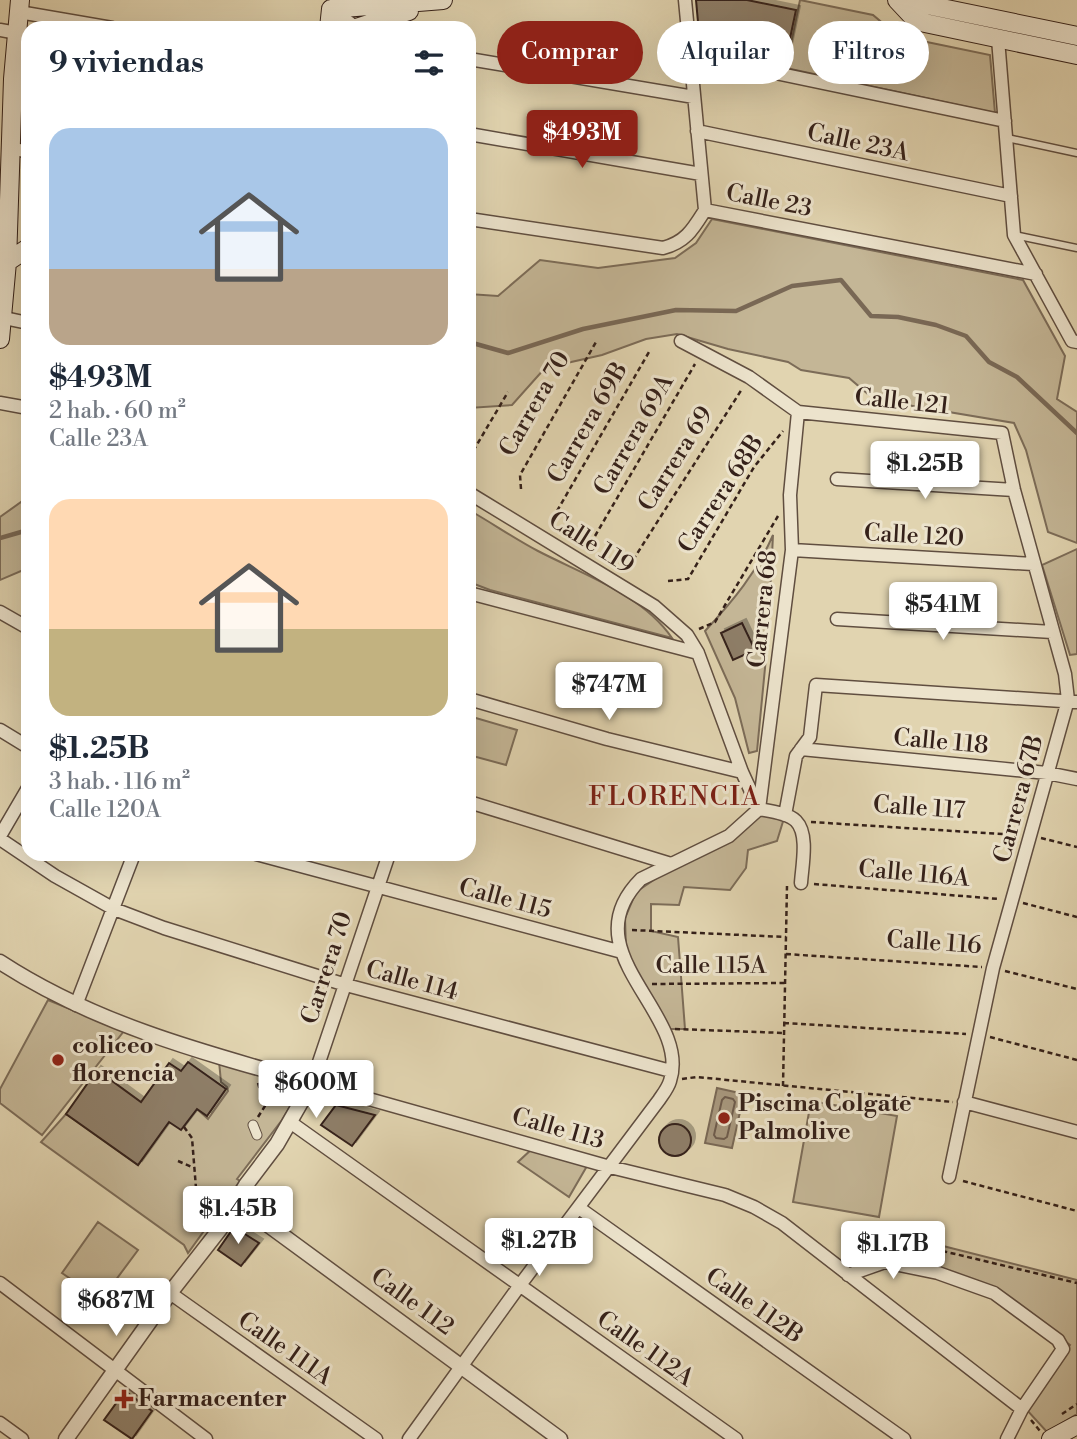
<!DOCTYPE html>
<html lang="es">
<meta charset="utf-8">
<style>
body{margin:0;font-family:"Libre Bodoni",serif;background:#f6f6f7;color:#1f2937;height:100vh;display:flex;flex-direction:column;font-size:26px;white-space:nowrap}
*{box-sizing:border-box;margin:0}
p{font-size:23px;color:#747a83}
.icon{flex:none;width:38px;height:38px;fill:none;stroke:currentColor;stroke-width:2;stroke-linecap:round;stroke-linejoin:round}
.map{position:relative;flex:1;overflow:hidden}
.side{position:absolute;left:21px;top:21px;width:455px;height:840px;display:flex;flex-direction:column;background:#fff;border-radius:21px;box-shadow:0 7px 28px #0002}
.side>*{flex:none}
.guide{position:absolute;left:497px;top:21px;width:474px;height:63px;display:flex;gap:14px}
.price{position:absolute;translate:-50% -60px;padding:0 16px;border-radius:7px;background:#fff;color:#222;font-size:23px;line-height:46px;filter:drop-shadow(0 2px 4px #0008)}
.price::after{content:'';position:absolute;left:50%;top:42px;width:21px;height:16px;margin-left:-10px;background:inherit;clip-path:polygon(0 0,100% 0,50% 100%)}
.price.on{background:#8f2418;color:#fff}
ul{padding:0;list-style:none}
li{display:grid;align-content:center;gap:14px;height:371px;padding:0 28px}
li span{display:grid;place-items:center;height:217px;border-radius:21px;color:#555}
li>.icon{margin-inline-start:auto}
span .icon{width:126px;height:126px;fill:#fffc;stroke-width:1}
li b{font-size:30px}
h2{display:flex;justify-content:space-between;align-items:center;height:84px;padding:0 28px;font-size:30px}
.tag{padding:0 24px;border-radius:32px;background:#fff;box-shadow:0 7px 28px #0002;font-size:24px;line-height:63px}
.tag.on{background:#8f2418;color:#fff}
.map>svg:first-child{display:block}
.green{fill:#c4b696;stroke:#7c6c58;stroke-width:2}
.water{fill:#a7977d;stroke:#796855;stroke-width:2}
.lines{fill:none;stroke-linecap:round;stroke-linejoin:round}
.shore{stroke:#6e5c4c;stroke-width:2}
.stream{stroke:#796855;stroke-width:4.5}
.building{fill:#8e7e68;stroke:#35211a;stroke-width:2;filter:url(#shadow)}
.service-casing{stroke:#604e40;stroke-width:9}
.pedestrian-casing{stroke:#604e40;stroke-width:11}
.minor-casing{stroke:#604e40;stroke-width:15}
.tertiary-casing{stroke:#604e40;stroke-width:17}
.secondary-casing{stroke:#35211a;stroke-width:20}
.path{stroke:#35211a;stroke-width:2.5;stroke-dasharray:5 3.5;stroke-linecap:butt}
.service{stroke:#ece3cc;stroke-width:6}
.pedestrian{stroke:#ece3cc;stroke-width:9}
.minor{stroke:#ece3cc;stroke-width:12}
.tertiary{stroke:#ece3cc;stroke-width:14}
.secondary{stroke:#ece3cc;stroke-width:18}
.poi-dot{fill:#8f2418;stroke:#ece3cc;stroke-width:2.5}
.labels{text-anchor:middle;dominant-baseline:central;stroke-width:6;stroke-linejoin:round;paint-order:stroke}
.street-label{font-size:24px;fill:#35211a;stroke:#ece3cc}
.poi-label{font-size:24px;font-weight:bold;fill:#35211a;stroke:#ece3cc;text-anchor:start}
.neighbourhood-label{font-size:26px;letter-spacing:2px;fill:#7a1f14;stroke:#ece3cc}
</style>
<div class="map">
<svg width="1077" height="1439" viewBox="0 0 1077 1439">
<defs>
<filter id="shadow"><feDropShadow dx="4" dy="-4" stdDeviation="0" flood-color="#0004"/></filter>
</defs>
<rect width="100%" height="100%" fill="#e1d4b0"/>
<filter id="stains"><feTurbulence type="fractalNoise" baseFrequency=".00286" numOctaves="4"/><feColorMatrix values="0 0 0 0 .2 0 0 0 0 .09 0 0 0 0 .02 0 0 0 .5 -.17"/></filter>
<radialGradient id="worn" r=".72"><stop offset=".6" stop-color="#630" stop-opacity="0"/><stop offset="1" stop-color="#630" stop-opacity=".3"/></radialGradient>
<path class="green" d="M800 0 873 15 898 36 990 55 995 113 786 68Z
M712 219 1023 280 1065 356 1057 399 1077 412V543L1048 532 1026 450 1014 423 901 404 868 394 849 378 801 370 788 362 728 349 677 334 646 339 602 355 545 368 512 405 469 408V294L498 296 540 260 598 268 675 258 696 243Z
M28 497V568L0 580V517Z
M469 510C492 523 515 539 538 551 584 575 642 594 672 638L490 590 469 582Z
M773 535 768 637 757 751 749 753 735 698 705 631C733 601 757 572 773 535Z
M1077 549V654L1070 655 1042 565Z
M469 716 517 730 506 765 469 755Z
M759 809 785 815 777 841 748 850 746 868 730 890 684 887 679 905 651 904V931L678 937 685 1029H664L626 948 625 918 636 892Z
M48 1000 124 1031 42 1135 0 1103V1089Z
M219 1061 282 1079 292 1085 295 1098 282 1120 237 1179 240 1181 188 1253 184 1245 41 1142 66 1114 138 1165 169 1122 184 1126 197 1109 208 1119 228 1091 227 1087 221 1082Z
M811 1101 897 1116 879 1217 793 1202Z
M533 1148 587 1166 569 1197 518 1162Z
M98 1222 138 1250 101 1300 62 1273Z
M943 1246 1077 1280V1414L1047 1432 1025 1408 1070 1345 995 1289 938 1270Z"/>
<path class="water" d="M717 1088 744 1094 732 1148 705 1143Z"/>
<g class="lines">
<path class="shore" d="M725 1097 733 1099 735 1102 727 1137 724 1139 716 1138 714 1135 722 1100Z"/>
<path class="stream" d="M469 342 508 353 583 329 676 310 736 311 792 286 841 280 871 316 898 317 936 325 966 336 989 362 1017 377 1077 433
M0 538 28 530"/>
</g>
<path class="building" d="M696 0H747L796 10 785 62 700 44Z
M742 623 755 650 733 660 721 633Z
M188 1062 226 1089 207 1116 197 1109 181 1130 169 1122 138 1165 66 1114 97 1070 141 1102 169 1063 181 1071Z
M336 1105 375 1115 352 1146 321 1125Z
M659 1140a16 16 0 1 1 32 0a16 16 0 1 1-32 0Z
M234 1227 259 1243 241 1266 218 1250Z
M125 1391 152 1411 132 1439 104 1420Z"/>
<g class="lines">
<defs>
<path id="service" d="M1007 138 1077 153
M1014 235 1077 248"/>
<path id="pedestrian" d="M253 1125 257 1135"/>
<path id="minor" d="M685 0 705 210
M331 9 357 28
M19 12 112 28
M0 30 17 33
M998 39 1014 235 1072 341 1077 342
M690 55 1005 121
M469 59 694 97
M13 79 28 82
M697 131 1011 196
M469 134 701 174
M11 148 28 152
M469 219 663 248C686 242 693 229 705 210L1036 274
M0 317 28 323
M681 341 749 377 798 412 1002 433 1014 490 1065 674 1068 700 993 968 949 1177
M0 403 28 408
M837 479 1014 490
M469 493 654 606 687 635 698 653 742 772 759 809
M792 550 1033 564
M469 593 698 653
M0 612 28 628
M837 619 1052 632
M469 699 607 739 742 772
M0 730 28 747
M801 749 1047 773 1077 779
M469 802 671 864
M759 809 792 550 790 495 798 412
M759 809C770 811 788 813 796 821 809 834 802 866 801 883
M785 815 796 756 810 737 816 685 1077 702
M0 836 28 788
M0 839 55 876 114 909 164 928 346 985 671 1071
M256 854 622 952
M389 854 312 1083 610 1167 725 1195 754 1207 782 1223 1022 1409
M76 1005 134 854
M964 1102 1077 1132
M290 1122 736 1439
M579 1208 904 1439
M848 1275 885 1262 938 1273 994 1293 1058 1340 1063 1349 1022 1409 1007 1439
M0 1283 206 1439
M170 1293 376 1439
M0 1423 22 1439
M409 1439 520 1285 659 1100C663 1094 668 1088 670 1081 692 1013 568 952 641 879L729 836 759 809"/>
<path id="tertiary" d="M0 962C95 1024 204 1053 312 1083L277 1144 246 1185 220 1229 170 1293 66 1439
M237 1202 560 1439"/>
<path id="secondary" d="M897 0 912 16 925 23 1077 55
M903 0 1077 36
M331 9 443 0
M329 28 331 9
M356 28 409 11
M7 262 28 248
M0 339 7 262 13 79 20 0
M1051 1439 1077 1425"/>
</defs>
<use href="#service" class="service-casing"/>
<use href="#pedestrian" class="pedestrian-casing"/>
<use href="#minor" class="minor-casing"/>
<use href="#tertiary" class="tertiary-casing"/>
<use href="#secondary" class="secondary-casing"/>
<path class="path" d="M469 458 508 392
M521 489 520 475 596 342
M557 511 649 352
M595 536 695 364
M633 560 742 389
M668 581 688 579 754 467 783 431
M699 629 715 622 778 516
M811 822 1017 835
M1041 838 1077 847
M814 884 999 899
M1023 903 1077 917
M632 930 786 937
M786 954 982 967
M1005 971 1077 989
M652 984 785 983
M784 1023 966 1034
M675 1029 784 1033
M990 1037 1077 1060
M682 1079 697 1077 953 1102
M258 1083 265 1107
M783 1086 787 886
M258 1117 277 1087
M184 1127 192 1138 196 1188 218 1201
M178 1161 194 1168
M963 1181 1077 1211
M934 1249 1077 1283
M1062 1414 1077 1404
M1031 1420 1040 1431"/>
<use href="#service" class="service"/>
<use href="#pedestrian" class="pedestrian"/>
<use href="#minor" class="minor"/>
<use href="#tertiary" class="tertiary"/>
<use href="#secondary" class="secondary"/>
</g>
<g class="poi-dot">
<circle cx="58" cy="1060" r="7"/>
<circle cx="724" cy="1118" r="7"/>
<path d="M120.5 1388.5h7v7h7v7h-7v7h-7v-7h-7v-7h7z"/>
</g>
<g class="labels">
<g class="street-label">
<text transform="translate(858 143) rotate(12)">Calle 23A</text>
<text transform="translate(769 201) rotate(11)">Calle 23</text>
<text transform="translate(902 402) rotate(6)">Calle 121</text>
<text transform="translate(535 404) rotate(-60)">Carrera 70</text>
<text transform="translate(588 423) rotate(-60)">Carrera 69B</text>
<text transform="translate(634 435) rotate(-60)">Carrera 69A</text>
<text transform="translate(676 459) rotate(-58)">Carrera 69</text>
<text transform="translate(721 494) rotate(-57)">Carrera 68B</text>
<text transform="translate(914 536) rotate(3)">Calle 120</text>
<text transform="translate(591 543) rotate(32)">Calle 119</text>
<text transform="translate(763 609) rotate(-84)">Carrera 68</text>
<text transform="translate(941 742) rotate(5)">Calle 118</text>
<text transform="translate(1019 799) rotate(-75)">Carrera 67B</text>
<text transform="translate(919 808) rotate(4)">Calle 117</text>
<text transform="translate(914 874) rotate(5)">Calle 116A</text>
<text transform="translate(505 899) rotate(15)">Calle 115</text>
<text transform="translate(934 943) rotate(4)">Calle 116</text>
<text x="711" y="966">Calle 115A</text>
<text transform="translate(327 968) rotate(-72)">Carrera 70</text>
<text transform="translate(412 981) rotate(15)">Calle 114</text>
<text transform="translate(558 1129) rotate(16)">Calle 113</text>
<text transform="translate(412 1302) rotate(36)">Calle 112</text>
<text transform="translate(754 1306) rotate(35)">Calle 112B</text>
<text transform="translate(285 1349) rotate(35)">Calle 111A</text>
<text transform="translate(645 1349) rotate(35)">Calle 112A</text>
</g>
<g class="poi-label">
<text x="72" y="1046">coliceo<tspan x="72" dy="28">florencia</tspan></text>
<text x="738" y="1104">Piscina Colgate<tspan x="738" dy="28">Palmolive</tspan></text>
<text x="138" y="1399">Farmacenter</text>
</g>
<g class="neighbourhood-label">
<text x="675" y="797">FLORENCIA</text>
</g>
</g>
<rect width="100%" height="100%" filter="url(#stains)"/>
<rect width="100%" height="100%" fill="url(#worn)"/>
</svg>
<b class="price on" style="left:582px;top:170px">$493M</b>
<b class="price" style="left:925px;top:501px">$1.25B</b>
<b class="price" style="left:943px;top:642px">$541M</b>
<b class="price" style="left:609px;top:722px">$747M</b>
<b class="price" style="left:316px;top:1120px">$600M</b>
<b class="price" style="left:238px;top:1246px">$1.45B</b>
<b class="price" style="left:539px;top:1278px">$1.27B</b>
<b class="price" style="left:893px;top:1281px">$1.17B</b>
<b class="price" style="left:116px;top:1338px">$687M</b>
<div class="guide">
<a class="tag on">Comprar</a>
<a class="tag">Alquilar</a>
<a class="tag">Filtros</a>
</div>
<section class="side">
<h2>9 viviendas<svg class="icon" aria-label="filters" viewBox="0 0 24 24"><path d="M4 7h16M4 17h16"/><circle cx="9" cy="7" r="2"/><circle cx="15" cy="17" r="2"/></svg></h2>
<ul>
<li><span style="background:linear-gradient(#a9c7e8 65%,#b9a48a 0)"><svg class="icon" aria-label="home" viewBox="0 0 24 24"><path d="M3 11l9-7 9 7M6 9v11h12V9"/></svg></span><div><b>$493M</b><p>2 hab. · 60 m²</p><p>Calle 23A</p></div></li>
<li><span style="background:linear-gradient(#ffd9b3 60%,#c2b280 0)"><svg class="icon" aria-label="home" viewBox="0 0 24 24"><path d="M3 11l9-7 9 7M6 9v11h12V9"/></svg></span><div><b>$1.25B</b><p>3 hab. · 116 m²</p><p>Calle 120A</p></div></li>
</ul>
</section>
</div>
